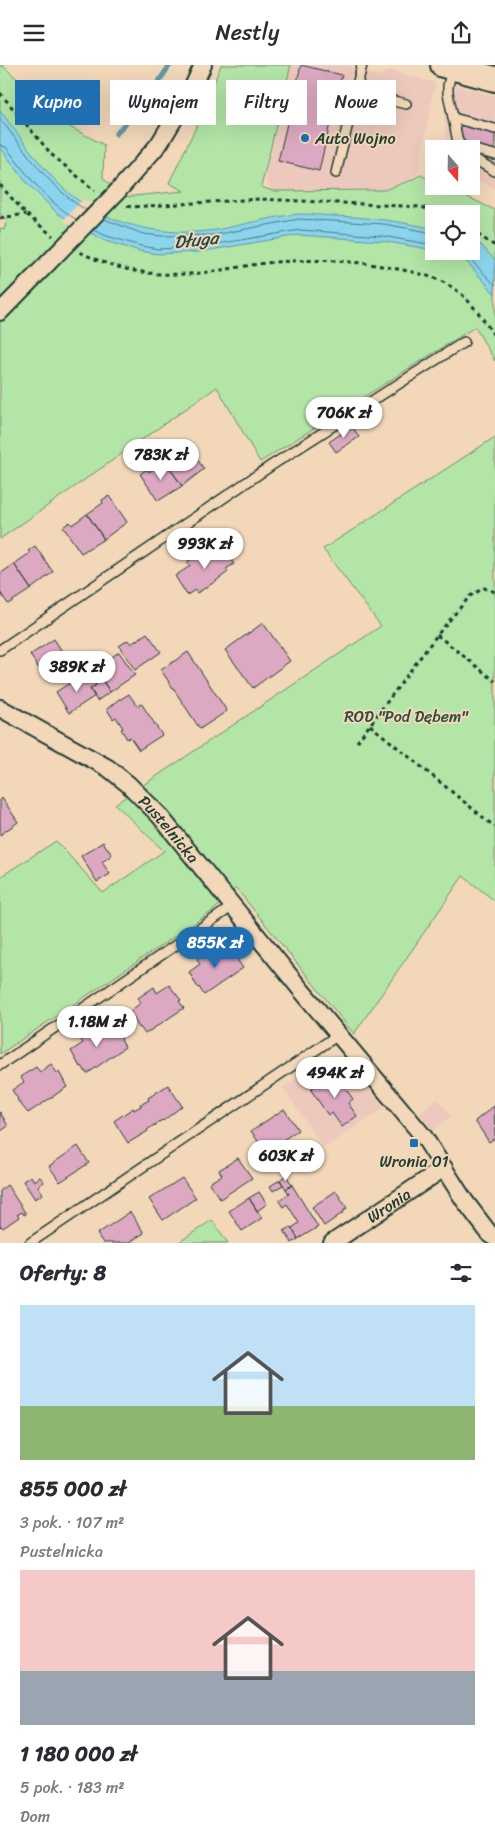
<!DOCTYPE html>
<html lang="pl">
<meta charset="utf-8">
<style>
body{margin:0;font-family:Sriracha,sans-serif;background:#f7f7f7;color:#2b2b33;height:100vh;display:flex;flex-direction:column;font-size:19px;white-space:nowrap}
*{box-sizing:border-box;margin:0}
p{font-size:16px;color:#7c7c81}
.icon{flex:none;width:28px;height:28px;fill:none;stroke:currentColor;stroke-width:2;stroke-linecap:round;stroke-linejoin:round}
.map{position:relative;height:1178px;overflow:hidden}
.drawer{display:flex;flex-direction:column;background:#fff;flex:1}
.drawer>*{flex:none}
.top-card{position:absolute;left:15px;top:15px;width:465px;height:45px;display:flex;gap:10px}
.needle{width:32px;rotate:160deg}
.tools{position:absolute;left:425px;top:75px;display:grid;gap:10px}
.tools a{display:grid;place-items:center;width:55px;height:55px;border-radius:0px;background:#fff;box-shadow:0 5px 20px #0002;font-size:25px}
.price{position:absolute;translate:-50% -42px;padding:0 11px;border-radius:18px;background:#fff;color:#222;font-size:16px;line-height:32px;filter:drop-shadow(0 1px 2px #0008)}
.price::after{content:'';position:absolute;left:50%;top:30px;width:15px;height:11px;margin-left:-8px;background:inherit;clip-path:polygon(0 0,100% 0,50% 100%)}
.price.active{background:#1f6fb2;color:#fff}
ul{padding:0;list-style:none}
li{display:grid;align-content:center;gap:10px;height:265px;padding:0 20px}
li span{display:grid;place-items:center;height:155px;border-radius:0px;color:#555}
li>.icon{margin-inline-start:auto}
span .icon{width:90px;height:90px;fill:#fffc;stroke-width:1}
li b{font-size:21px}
h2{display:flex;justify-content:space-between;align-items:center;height:60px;padding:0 20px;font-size:21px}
.pill{padding:0 18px;border-radius:0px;background:#fff;box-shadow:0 5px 20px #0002;font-size:18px;line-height:45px}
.pill.active{background:#1f6fb2;color:#fff}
header{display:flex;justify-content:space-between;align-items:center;height:65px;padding:0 20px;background:#fff;font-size:22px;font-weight:600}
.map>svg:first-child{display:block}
.built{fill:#ecc9bc}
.green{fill:#b2e5a6;stroke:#68916d;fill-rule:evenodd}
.water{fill:#8cd4ed;stroke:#6098a3}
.pier{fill:#f2d7b9}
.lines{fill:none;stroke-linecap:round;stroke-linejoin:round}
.shore{stroke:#4b797e;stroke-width:1}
.stream{stroke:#6098a3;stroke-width:5}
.building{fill:#dda8c2;stroke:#1f3d34}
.lane-casing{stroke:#1f3d34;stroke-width:12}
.street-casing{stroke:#1f3d34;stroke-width:20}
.secondary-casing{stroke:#1f3d34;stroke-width:28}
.path{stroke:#1f3d34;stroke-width:3;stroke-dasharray:4 4;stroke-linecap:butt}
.lane{stroke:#f2d7b9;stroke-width:9}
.street{stroke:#f2d7b9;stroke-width:16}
.secondary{stroke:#f2d7b9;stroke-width:24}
.street-bridge-casing{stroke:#1f3d34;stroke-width:20;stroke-linecap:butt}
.street-bridge{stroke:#f2d7b9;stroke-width:16}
.poi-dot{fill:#1f6fb2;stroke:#f2d7b9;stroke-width:2}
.labels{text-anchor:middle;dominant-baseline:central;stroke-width:4;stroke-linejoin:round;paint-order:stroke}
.poi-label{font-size:16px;fill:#1f3d34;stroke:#f2d7b9;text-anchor:start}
.park-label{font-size:16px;fill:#2e4e3f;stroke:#f2d7b9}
.street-label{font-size:16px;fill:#1f3d34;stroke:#f2d7b9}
.water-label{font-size:18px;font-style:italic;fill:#2a4c46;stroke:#f2d7b9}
</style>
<header><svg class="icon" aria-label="menu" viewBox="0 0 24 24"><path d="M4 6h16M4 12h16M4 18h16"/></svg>Nestly<svg class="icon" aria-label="share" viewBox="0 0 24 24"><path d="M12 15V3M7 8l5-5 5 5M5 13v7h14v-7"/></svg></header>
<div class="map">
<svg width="495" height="1178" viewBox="0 0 495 1178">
<rect width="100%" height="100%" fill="#f2d7b9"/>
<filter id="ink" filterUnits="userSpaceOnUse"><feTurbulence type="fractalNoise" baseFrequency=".02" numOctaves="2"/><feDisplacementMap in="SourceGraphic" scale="10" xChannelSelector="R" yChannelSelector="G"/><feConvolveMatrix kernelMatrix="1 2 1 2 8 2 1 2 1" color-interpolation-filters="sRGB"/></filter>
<g filter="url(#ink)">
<path class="built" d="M291 0H352L354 5 380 11 390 5 435 18 419 105 412 115 384 125 273 126 269 123 265 112Z
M442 17 495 31V123L471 112V84H447Z
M326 994 352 1000 384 1043 324 1083 283 1023Z
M437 1034 451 1051 433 1065 419 1048Z"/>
<path class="green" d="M0 0H2L70 62 104 80 103 113 123 132 184 126 169 118 198 58 221 0H291L261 122 273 126 384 125 412 115 420 110 434 116V121H444L495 145V296L475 262 260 397 217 322 0 474V163L4 165 7 155 0 149ZM434 149H471V186H434Z
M495 372V836L463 811 354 969 236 823 214 845 0 989V812L56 776 103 828 164 786 115 739 381 561 323 484Z
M212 1155 228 1178H178Z"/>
<path class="water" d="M0 46C23 74 43 107 71 130 111 162 167 172 216 165 243 160 270 152 298 149 309 149 321 150 332 151 366 152 400 156 434 164V185L382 176 299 170 199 187 158 189 140 186 105 176 57 148 26 117 0 82Z
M471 176 481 180 495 195V229L467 197 441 186H471Z"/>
<path class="pier" d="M83 134 108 148 87 170 63 155Z"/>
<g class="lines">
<path class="shore" d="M0 54C27 87 49 123 86 145
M0 80 6 82C28 111 45 135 77 155
M104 154 143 169 161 171 214 170 299 154 384 159 434 168
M93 165 107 171 141 181 158 184 199 182 300 165 382 171 434 180
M454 186 470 194 495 220"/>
<path class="stream" d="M116 69 146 35 170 0"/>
</g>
<path class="building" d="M301 0 342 10 334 41 338 42 336 51 332 50 319 106 278 96Z
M460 58 495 67V91L454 80Z
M352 361 359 372 336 387 329 377Z
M186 378 204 404 182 421 165 396 181 385 179 383Z
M165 396 182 421 158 436 140 409 147 404 149 407Z
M109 431 127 457 104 474 87 449 103 438 102 435Z
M87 449 104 474 81 488 63 462 70 457 72 460Z
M221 480 234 499 226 504 228 507 213 518 197 528 195 525 187 530 175 511 190 501 187 497 203 486 206 490Z
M35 481 53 507 31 524 14 499 30 488 28 486Z
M14 499 31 524 8 539 0 527V509Z
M263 558 290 596 253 623 225 585Z
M147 568 161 587 135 605 119 581 128 575 131 579Z
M54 574 67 594 47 607 44 602 40 605 30 590Z
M119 587 135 610 110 627 95 604Z
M188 587 227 646 200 664 161 605Z
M98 609 110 627 97 636 90 624 96 620 92 613Z
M82 610 84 614 90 610 92 613 96 620 90 624 95 631 69 648 56 627Z
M129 629 137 641 141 638 162 670 139 685 130 672 127 674 121 664 123 663 116 652 113 654 107 644 119 634H121Z
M2 733 18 757 0 770V734Z
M103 777 112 790 102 797 110 809 97 817 81 791Z
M227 881 239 895 238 896 243 903 204 930 199 922 198 923 189 907 200 899 197 894 212 883 216 888Z
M169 920 181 935 179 936 184 943 145 969 140 962 139 963 130 946 141 938 138 933 154 922 157 928Z
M110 960 122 974 121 975 125 982 87 1009 82 1001 80 1002 71 986 83 978 79 973 94 963 98 968Z
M51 999 57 1008 59 1007 67 1022 28 1048 17 1035 18 1034 12 1025 24 1017 20 1012 36 1002 40 1007Z
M333 1008 338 1015 341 1014H345L348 1018 345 1023 353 1034 348 1038 357 1051 342 1062 332 1048 328 1050 311 1025 315 1020 325 1015 324 1014Z
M168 1020 182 1041 163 1056 162 1055 156 1059 157 1060 155 1062 154 1060 147 1065 148 1066 128 1078 114 1056 133 1043 134 1045 141 1041 140 1039H142L149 1035 148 1033Z
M494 1041 495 1073 489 1077 475 1056Z
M284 1044 298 1065 265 1087 251 1066Z
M0 1047 8 1061 0 1067Z
M78 1081 89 1098 60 1117 49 1101Z
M238 1093 252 1113 220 1134 209 1118 222 1110 219 1105Z
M286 1110 292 1120 286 1124 280 1115Z
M31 1111 34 1116 40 1112 44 1117 38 1121 43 1129 35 1134 23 1116Z
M182 1113 196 1133 163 1155 149 1134Z
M280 1115 283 1120 273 1126 270 1121Z
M7 1120 26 1149 24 1150 22 1147 17 1150 19 1152 3 1163 1 1161 0 1162V1126Z
M292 1120 318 1162 298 1174 292 1163 299 1158 287 1139 283 1142 279 1136 289 1129 286 1124Z
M336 1126 347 1143 344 1145V1147L324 1161 312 1142Z
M259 1127 267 1139 257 1146 249 1133Z
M249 1133 262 1153 242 1166 229 1146Z
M130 1147 144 1168 128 1178H103L97 1169Z
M291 1162 298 1174 292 1178 284 1166Z"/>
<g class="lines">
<defs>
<path id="lane" d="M452 3 448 21V28L458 77 463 82 471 84
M356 27 406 39
M453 53 495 64
M471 84 495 90
M471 92 495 106
M336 108 362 0
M0 585 272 400 464 277
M0 1000 233 841
M30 1178 338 970"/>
<g id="street">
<path d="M117 127 159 79 191 26 203 0"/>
<path d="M0 247 48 198"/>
<path id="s1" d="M0 643 108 703 128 719 159 750 302 926 424 1072 464 1135 489 1168 495 1173"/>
<path id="s2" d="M332 1178 444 1103"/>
</g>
<path id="secondary" d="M443 0 495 14"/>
</defs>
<use href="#lane" class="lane-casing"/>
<use href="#street" class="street-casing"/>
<use href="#secondary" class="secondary-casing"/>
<path class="path" d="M0 28 52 90 95 126
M0 120 26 149 53 171
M127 141 132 142 260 134 422 142 436 149
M0 153 26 149
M471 165 495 181
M80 187C121 208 163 213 208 207 231 204 253 199 276 197 318 194 351 195 393 203 412 207 432 210 450 221 469 232 483 254 495 272
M437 570 495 616
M370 660 495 762
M357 677 437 570 470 531 484 523 495 527"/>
<use href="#lane" class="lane"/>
<use href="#street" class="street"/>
<use href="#secondary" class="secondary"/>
<defs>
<path id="street-bridge" d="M48 198 117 127"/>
</defs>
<use href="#street-bridge" class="street-bridge-casing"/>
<use href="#street-bridge" class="street-bridge"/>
</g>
</g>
<g class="poi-dot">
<circle cx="305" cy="73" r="5"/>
<rect x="409" y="1073" width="10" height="10" rx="2.5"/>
</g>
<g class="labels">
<g class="poi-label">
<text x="315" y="73">Auto Wojno</text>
<text x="414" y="1096" text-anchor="middle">Wronia 01</text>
</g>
<g class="park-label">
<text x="406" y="651">ROD "Pod Dębem"</text>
</g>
<g class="street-label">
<text stroke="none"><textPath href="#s1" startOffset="210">Pustelnicka</textPath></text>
<text stroke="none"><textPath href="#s2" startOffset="68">Wronia</textPath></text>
</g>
<g class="water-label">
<text transform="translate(196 175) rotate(-6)">Długa</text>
</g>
</g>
</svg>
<div class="tools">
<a><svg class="needle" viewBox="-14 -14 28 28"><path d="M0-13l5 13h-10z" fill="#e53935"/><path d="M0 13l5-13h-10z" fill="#7c7c81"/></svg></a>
<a><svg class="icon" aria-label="locate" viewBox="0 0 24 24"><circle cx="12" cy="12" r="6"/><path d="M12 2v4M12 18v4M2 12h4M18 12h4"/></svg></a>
</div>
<b class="price" style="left:344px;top:374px">706K zł</b>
<b class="price" style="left:161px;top:416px">783K zł</b>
<b class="price" style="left:205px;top:505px">993K zł</b>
<b class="price" style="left:77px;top:628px">389K zł</b>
<b class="price active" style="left:215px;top:904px">855K zł</b>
<b class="price" style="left:97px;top:983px">1.18M zł</b>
<b class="price" style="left:335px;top:1034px">494K zł</b>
<b class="price" style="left:286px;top:1117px">603K zł</b>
<div class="top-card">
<a class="pill active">Kupno</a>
<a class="pill">Wynajem</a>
<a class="pill">Filtry</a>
<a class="pill">Nowe</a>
</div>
</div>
<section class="drawer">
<h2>Oferty: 8<svg class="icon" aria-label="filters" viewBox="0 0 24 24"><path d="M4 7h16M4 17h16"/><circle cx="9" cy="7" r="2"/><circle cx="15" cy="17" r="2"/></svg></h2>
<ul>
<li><span style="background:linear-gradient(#bfe0f5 65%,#8fb573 0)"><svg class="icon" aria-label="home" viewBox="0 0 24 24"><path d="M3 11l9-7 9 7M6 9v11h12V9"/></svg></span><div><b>855 000 zł</b><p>3 pok. · 107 m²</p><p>Pustelnicka</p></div></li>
<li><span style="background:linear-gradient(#f6c9c9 65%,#9aa5b1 0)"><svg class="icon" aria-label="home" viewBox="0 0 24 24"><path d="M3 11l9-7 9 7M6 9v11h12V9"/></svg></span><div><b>1 180 000 zł</b><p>5 pok. · 183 m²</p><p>Dom</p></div></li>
</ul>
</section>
